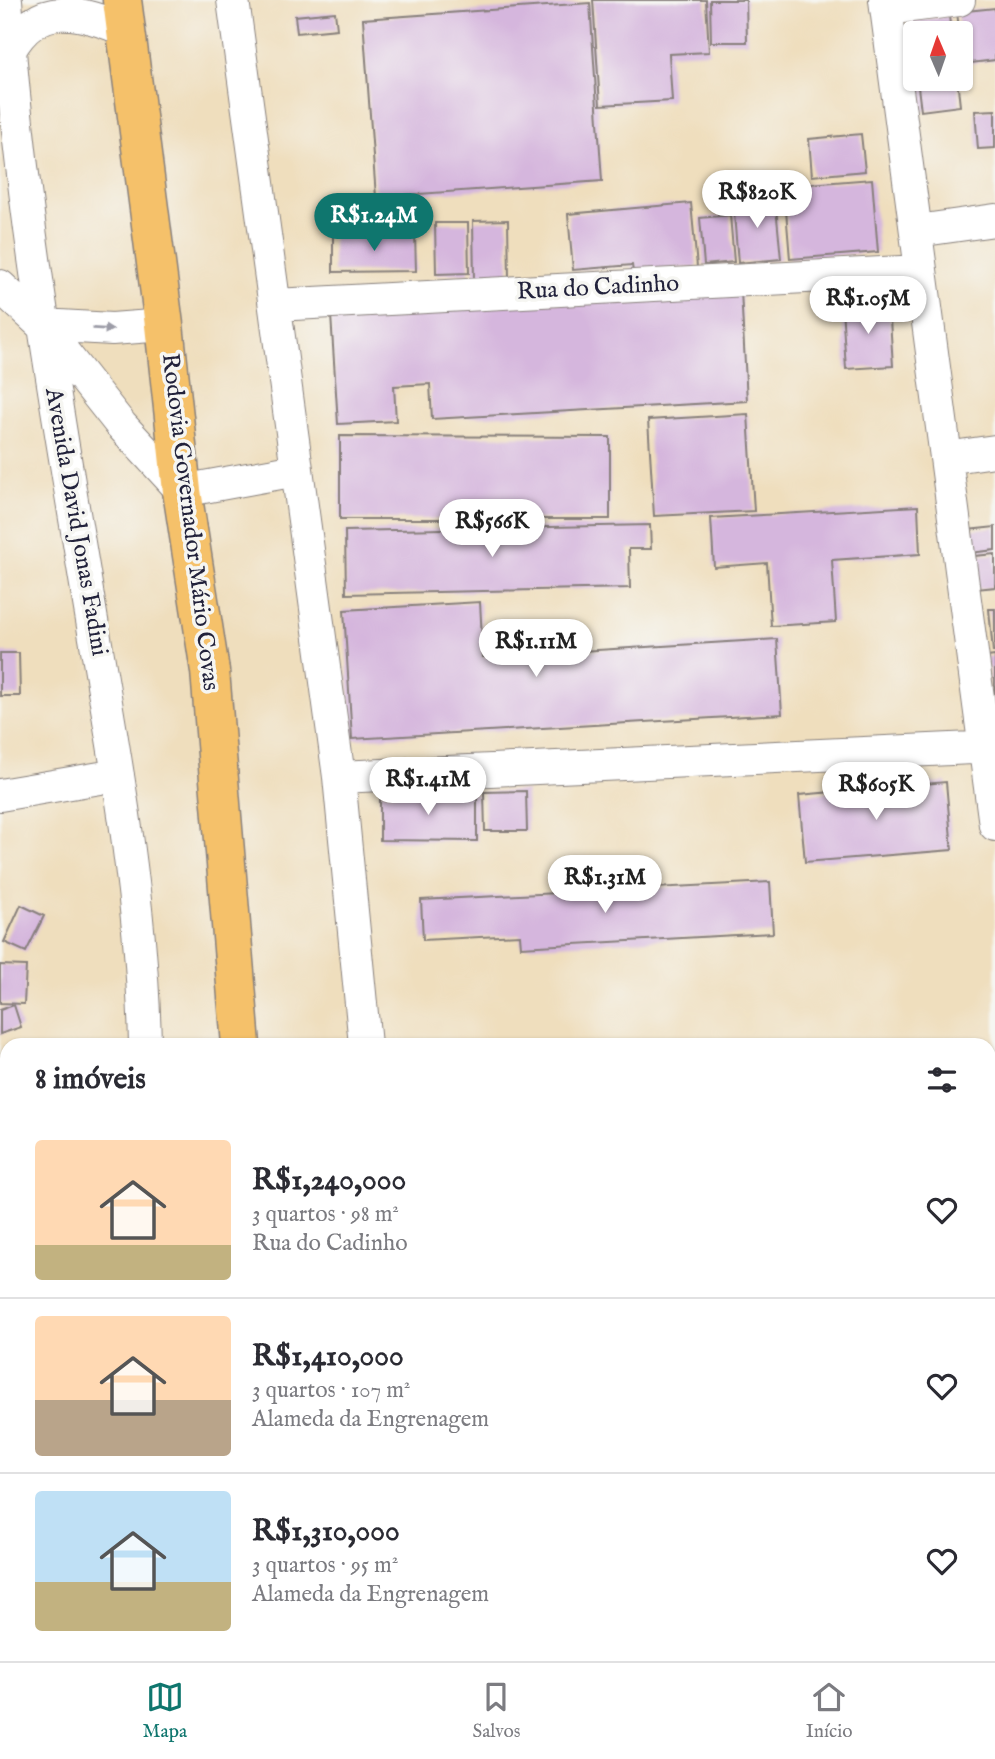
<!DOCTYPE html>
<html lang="pt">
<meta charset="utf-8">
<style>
body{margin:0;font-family:"IM FELL English",serif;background:#f2f2f3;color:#2b2b33;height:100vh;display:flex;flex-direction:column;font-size:26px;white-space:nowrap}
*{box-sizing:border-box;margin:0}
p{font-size:23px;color:#7c7c81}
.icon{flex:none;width:38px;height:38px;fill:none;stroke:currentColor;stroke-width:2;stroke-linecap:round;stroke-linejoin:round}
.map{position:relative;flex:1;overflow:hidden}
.details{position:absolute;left:0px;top:1038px;width:996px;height:625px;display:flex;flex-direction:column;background:#fff;border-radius:21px 21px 0 0;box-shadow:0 2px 5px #0004}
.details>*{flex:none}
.needle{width:46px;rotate:358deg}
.fabs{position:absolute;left:903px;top:21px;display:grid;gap:14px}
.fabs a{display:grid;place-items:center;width:70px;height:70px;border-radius:7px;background:#fff;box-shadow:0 2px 5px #0004;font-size:35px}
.price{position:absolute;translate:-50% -60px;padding:0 16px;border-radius:24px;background:#fff;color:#222;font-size:23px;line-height:46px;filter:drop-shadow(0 2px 4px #0008)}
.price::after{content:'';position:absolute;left:50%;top:42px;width:21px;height:16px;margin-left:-10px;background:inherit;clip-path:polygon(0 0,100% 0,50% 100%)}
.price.active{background:#0f766e;color:#fff}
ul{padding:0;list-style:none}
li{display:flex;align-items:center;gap:21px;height:175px;padding:0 35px}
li+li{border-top:2px solid #e1e1e2}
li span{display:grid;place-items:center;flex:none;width:196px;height:140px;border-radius:7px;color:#555}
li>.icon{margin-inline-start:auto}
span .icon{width:84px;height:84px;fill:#fffc;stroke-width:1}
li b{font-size:30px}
h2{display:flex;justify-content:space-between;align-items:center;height:84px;padding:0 35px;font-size:30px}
.dock{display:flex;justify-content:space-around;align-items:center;height:98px;border-top:2px solid #e1e1e2;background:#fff;font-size:19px;color:#7c7c81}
.dock a{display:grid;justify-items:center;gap:4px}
.dock .active{color:#0f766e}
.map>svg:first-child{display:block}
.building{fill:#d5b6dd}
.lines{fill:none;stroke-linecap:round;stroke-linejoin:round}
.minor-casing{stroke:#88807c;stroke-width:34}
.highway-casing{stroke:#88807c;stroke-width:41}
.minor{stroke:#fff;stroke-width:32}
.highway{stroke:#f5c16b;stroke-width:38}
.oneway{fill:#9c9ca7}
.labels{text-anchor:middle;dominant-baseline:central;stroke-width:7;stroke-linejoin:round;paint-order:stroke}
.street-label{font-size:24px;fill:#22223b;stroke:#f6f6f2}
</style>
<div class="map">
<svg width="995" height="1661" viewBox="0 0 995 1661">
<rect width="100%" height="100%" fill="#f6f6f2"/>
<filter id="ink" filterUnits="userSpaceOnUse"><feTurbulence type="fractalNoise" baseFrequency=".0143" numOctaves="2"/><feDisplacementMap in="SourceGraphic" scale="14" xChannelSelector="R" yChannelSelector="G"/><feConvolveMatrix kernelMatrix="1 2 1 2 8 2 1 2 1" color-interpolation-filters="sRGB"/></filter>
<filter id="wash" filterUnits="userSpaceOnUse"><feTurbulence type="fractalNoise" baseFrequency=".00686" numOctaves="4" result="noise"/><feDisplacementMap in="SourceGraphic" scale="28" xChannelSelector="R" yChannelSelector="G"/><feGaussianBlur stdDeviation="1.57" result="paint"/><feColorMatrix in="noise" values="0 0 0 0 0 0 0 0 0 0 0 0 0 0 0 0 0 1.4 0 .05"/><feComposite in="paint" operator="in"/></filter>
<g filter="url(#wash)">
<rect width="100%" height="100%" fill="#efdebd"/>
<g id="blocks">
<path class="building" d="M593 0H706L709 52 669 54 672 101 600 105Z
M710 0H746L747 42H711Z
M590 3 602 181 376 197 363 19Z
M995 8V60L963 64 957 12Z
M335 12 337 29 297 33 295 16Z
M949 16 951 33H915L914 48 910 21Z
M917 79H957L960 106 921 111Z
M995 110V148L978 149 975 111Z
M861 134 865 171 812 176 809 139Z
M872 179 878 252 790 259 784 186Z
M775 197 781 259 738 263 733 201Z
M691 203 697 267 633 272 632 265 573 270 568 214Z
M730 215 734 262 704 265 700 218Z
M508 220 509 279 474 280 473 221Z
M435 223H468L469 273 436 274Z
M415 233 416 271 333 272V235Z
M741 291 747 401 432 419 430 384 394 386 396 421 338 424 331 315Z
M889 304 893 366 846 369 842 307Z
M748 414 754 511 654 516 648 420Z
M340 436 610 437V519H340Z
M918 506 920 554 832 560 836 622 771 626 767 563 714 567 711 518Z
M650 525 651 549H629L630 588 346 594 345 531Z
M995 527V550L970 553 968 530Z
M995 554V587L977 589 974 556Z
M480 602 483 657 777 639 782 714 352 739 344 610Z
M989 609H995V652H993Z
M0 653H19L20 696H0Z
M995 656V713L987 657Z
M946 782 952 850 805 862 799 795Z
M526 791 527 831H485L484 792Z
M380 793 477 794V841L380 840Z
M770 882 773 933 521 947 520 935 423 940 421 900Z
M21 905 44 916 26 952 4 942Z
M0 965 26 966 24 1004 0 1003Z
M14 1005 21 1027 0 1034V1010Z
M989 1177H994L995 1199H989Z
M0 1302 7 1303V1412L3 1422H0Z
M989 1437H995V1466H989Z
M989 1470H995V1504H989Z
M995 1512V1536L989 1537V1513Z
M989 1539H995V1564L989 1565Z
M989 1568H995V1601L989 1602Z
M0 1591H7V1627L0 1628Z
M995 1604V1634L989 1635V1605Z
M400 1656H588V1661H400Z
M657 1656H732V1661H657Z
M733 1656H787V1661H733Z
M802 1656H840V1661H802Z
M917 1656H970V1661H921Z"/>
</g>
</g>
<g filter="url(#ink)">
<use href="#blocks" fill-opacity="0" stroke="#88807c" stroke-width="2"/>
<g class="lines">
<defs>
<path id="minor" d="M6 0C20 203 56 403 89 603 114 749 142 897 145 1045
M233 0 339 777 365 1045
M885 0 995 825
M886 9 959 0
M10 50C38 0 79 10 127 31
M917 231 995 220
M0 286 42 325 121 425 182 491 297 470
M275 305 920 271
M42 325 112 329 164 325
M946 458 995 451
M339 777 995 747
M0 795 118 775
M367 1661 368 1656
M900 1661V1656"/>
<path id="highway" d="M122 0 164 325 182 491 210 671 241 1045
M240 1661 241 1656"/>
</defs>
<use href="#minor" class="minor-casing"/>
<use href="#highway" class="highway-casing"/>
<use href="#minor" class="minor"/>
<use href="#highway" class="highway"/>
</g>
<defs><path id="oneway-solid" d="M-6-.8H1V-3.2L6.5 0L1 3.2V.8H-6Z" transform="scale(1.75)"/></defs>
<use class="oneway" href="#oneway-solid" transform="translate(103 329) rotate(3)"/>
</g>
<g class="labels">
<g class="street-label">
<text transform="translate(598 288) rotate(-3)">Rua do Cadinho</text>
<text transform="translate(76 522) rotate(80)">Avenida David Jonas Fadini</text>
<text transform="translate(190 522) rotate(83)">Rodovia Governador Mário Covas</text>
</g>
</g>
</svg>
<div class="fabs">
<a><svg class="needle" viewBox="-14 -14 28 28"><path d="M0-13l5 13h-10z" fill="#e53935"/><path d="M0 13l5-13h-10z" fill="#7c7c81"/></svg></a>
</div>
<b class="price" style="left:757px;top:230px">R$820K</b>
<b class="price active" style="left:374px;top:253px">R$1.24M</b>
<b class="price" style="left:868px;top:336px">R$1.05M</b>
<b class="price" style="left:492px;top:559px">R$566K</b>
<b class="price" style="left:536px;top:679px">R$1.11M</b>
<b class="price" style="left:428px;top:817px">R$1.41M</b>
<b class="price" style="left:876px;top:822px">R$605K</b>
<b class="price" style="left:605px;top:915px">R$1.31M</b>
<section class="details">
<h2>8 imóveis<svg class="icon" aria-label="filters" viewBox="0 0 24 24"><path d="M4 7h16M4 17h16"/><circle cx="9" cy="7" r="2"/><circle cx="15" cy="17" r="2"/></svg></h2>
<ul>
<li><span style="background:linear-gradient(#ffd9b3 75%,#c2b280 0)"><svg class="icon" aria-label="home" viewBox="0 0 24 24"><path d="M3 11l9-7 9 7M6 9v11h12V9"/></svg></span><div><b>R$1,240,000</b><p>3 quartos · 98 m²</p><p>Rua do Cadinho</p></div><svg class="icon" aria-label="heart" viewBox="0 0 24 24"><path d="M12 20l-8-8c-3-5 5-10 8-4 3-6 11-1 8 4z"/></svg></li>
<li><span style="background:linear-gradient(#ffd9b3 60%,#b9a48a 0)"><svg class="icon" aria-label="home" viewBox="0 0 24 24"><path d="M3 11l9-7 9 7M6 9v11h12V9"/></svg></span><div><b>R$1,410,000</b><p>3 quartos · 107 m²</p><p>Alameda da Engrenagem</p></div><svg class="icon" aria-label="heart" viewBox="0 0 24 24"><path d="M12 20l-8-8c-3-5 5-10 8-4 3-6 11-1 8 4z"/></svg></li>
<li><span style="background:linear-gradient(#bfe0f5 65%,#c2b280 0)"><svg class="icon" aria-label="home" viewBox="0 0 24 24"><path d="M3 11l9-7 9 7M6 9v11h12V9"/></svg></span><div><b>R$1,310,000</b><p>3 quartos · 95 m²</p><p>Alameda da Engrenagem</p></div><svg class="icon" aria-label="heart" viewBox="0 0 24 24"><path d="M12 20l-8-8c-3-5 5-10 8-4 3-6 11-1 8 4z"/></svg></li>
</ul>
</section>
</div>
<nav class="dock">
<a class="active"><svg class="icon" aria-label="map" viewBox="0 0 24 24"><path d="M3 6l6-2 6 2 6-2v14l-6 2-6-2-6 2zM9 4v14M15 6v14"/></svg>Mapa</a>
<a><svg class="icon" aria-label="saved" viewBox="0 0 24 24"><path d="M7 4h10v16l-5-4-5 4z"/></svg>Salvos</a>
<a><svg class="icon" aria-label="home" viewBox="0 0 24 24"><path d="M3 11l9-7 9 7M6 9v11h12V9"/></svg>Início</a>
</nav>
